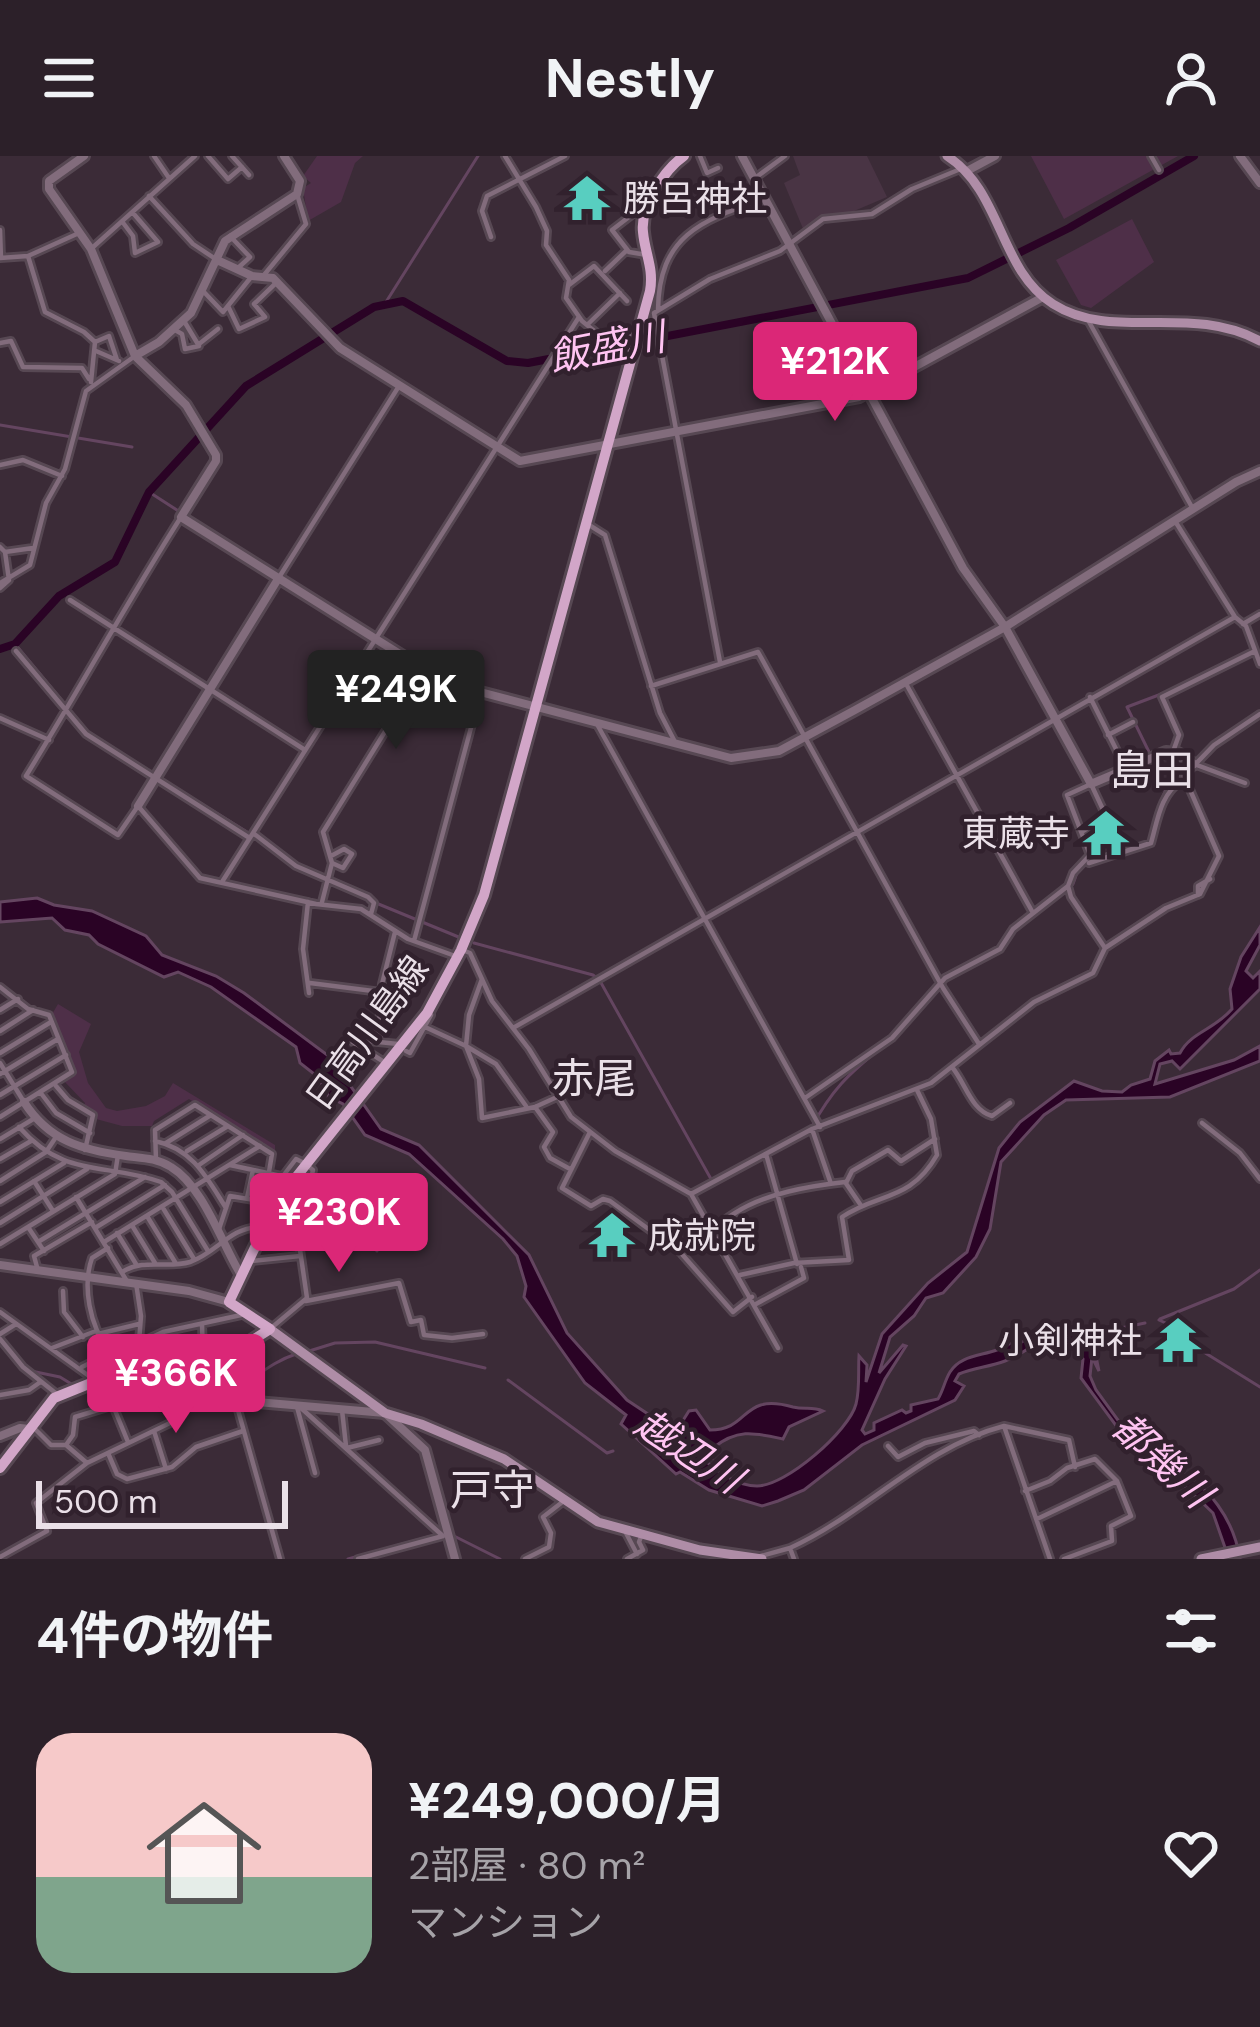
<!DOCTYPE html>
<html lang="ja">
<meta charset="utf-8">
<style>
body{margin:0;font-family:"DM Sans","Noto Sans JP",sans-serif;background:#342831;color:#f1f3f6;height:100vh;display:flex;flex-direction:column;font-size:45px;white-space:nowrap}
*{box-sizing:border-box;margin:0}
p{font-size:39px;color:#a6a3a8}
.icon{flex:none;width:66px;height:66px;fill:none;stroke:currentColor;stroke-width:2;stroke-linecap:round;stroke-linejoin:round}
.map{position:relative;height:1403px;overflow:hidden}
.details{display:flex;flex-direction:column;background:#2c2029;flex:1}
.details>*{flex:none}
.scale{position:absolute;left:36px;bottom:30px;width:252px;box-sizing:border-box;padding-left:12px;border:6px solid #eae0e8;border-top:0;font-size:33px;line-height:42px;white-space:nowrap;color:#eae0e8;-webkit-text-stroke:9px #31212d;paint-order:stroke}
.price{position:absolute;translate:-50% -102px;padding:0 27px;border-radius:12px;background:#db2777;color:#fff;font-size:39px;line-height:78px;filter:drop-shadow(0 3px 6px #0008)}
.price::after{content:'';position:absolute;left:50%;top:72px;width:36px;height:27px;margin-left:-18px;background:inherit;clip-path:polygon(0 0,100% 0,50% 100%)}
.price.on{background:#222;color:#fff}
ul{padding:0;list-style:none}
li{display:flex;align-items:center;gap:36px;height:300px;padding:0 36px}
li span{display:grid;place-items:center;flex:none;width:336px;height:240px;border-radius:36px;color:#555}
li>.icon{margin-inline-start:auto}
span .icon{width:144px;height:144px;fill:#fffc;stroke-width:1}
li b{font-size:51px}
h2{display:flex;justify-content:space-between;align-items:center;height:144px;padding:0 36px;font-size:51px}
header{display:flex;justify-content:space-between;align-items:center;height:156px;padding:0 36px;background:#2c2029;font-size:54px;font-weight:700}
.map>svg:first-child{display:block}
.built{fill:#493444}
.green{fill:#4e2f48}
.water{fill:#2a0325;stroke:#644560;stroke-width:3}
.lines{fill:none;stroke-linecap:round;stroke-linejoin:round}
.stream{stroke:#644560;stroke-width:3}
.river{stroke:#2a0325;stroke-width:8}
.minor-casing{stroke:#574853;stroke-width:10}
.tertiary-casing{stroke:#574853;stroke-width:14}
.secondary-casing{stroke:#574853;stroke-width:15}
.primary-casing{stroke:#574853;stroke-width:16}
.minor{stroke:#826c7c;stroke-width:4.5}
.tertiary{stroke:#826c7c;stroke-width:8}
.secondary{stroke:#af8da7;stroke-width:9}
.primary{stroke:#d2a6c8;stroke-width:10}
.labels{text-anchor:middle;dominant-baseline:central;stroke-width:9;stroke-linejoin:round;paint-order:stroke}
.poi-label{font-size:36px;fill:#eae0e8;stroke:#31212d;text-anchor:start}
.street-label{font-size:36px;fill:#eae0e8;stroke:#31212d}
.water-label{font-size:39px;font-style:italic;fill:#ffc4f2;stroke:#31212d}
.quarter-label{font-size:42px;fill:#eae0e8;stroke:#31212d}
</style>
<header><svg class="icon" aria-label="menu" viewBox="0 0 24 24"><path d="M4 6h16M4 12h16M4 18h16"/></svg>Nestly<svg class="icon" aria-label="person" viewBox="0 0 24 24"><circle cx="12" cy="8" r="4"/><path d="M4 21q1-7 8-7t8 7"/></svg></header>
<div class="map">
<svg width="1260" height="1403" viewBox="0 0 1260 1403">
<rect width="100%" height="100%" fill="#3b2b37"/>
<path class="built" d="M793 0H867L887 41 847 58 828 59 804 75 784 27 800 19Z"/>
<path class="green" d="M317 0H363L355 7 341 46 308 65 303 32 311 27 303 20Z
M1031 0H1178L1064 63Z
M1132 63 1154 106 1091 152 1081 149 1056 104Z
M58 848 91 868 79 896 88 927 106 952 117 955 146 950 165 940 173 927 275 989V996L189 943 154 965 152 970H122L96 963V959L82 953 85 947 63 924 75 916 51 860Z"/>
<path class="water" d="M37 742 54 749 92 755 146 780 162 799 216 820 244 837 330 901 381 973 419 989 529 1099 567 1177 627 1244 666 1270 682 1266 689 1255 696 1254 710 1274C751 1274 740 1236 793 1251 805 1254 812 1250 823 1255L789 1271 783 1283C755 1277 738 1272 713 1292L712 1302 693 1294C711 1310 732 1330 757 1330 786 1330 849 1275 856 1248 860 1233 858 1215 859 1200L867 1209 866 1226 882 1178 928 1127 967 1096 999 992 1020 966 1074 925 1102 935 1122 936 1131 929 1150 923 1155 905 1169 894 1171 898 1180 897C1191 876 1214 874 1232 853L1230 833 1241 801 1260 771V789L1246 815 1253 822 1260 815V833L1180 913 1172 905 1160 908 1155 928 1234 904 1260 890V905L1170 941 1066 944 1044 959 1001 1006 990 1073 976 1101 943 1137 926 1142 914 1160 890 1181 879 1217 903 1189 906 1190 885 1223 862 1274 865 1278 874 1274V1267L902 1254 906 1257 911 1255V1249L938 1243C943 1235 945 1224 950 1216 963 1195 991 1202 1012 1186L1017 1189C1043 1170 1065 1172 1093 1186L1099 1215 1092 1201 1090 1220 1096 1234 1136 1289 1143 1296 1154 1293 1171 1302 1174 1312C1209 1329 1234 1364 1240 1403H1229L1213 1357 1187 1332 1134 1294 1081 1222 1083 1203 1077 1190C1038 1173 1037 1193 1005 1205 989 1211 973 1212 959 1218L955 1225 964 1230 955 1244 862 1289 804 1334 778 1345 762 1350 709 1334 680 1316 676 1318 621 1268 626 1259 585 1227 524 1141 526 1130 517 1100 503 1083 409 998 365 979 343 948 329 941 318 921 300 907 296 891 211 831 178 816 164 821 98 788 89 779 65 774 52 762 0 766V746Z"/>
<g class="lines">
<path class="stream" d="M386 146 478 0
M0 269 132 291
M149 336 180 356
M1006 466 1140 382
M15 488 88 576 120 597
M827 565 950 497
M1150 598 1127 551 1164 537
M1153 607 1166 633 1156 658
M184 637 252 679
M265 689 295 712
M1097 702 1144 687
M359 740 461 782
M1027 765 1073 728 1078 714
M474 787 593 819 600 825 711 1023
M536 909 569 962 608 992
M811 972C832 934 847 919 882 891
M710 1025 802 976
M311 1030 377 1095
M1160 1163 1234 1133 1260 1114
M1159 1164 1187 1177 1194 1190 1260 1231
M1082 1180 1145 1167
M0 1181 20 1205
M306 1196 335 1187 375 1186 485 1212
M31 1215 60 1221 73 1229
M96 1221 120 1223 135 1236
M508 1224 607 1297 613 1295
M222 1240C250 1228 268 1207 296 1198
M454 1380 500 1403
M348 1403 439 1378"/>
<path class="river" d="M0 493 15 488 59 440 115 406 149 336 246 230 374 151 403 145 507 205 528 207 968 122 1069 72 1194 0"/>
<defs>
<path id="minor" d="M154 0 169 22
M208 0 228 23 242 11
M232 0 249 19
M505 0 536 51 547 75 546 89 569 124 566 142 582 165 603 182 637 177
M700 0 707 17 718 12
M1151 0 1159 14
M755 22 785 0
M149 40 193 88 217 104
M642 51 612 74 629 96 647 99
M124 68 133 80 135 97 158 86 133 57
M0 74 1 102
M230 80 250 101 238 112
M491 81 482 55 487 40 565 0
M92 92 195 0
M28 100 45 156 84 176 95 186 91 226
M0 102 28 100 79 77
M605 115 627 94
M264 119 306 68 297 38
M569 129 594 110 627 145
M203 135 223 156 252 120
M228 150 239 173 265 161 254 148 277 126
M658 154C659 77 704 64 766 42
M1088 164 1193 353
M587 169 620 137
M175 174 182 178 185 193 199 190 184 165
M95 186 109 180 117 204
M0 187 11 185 23 211 82 212 89 223
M199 188 218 173
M96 195 119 205
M0 309 23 304 62 320
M181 361C127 446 79 534 26 620L118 679 138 650 200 722 316 748 361 753 408 783 458 801
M1175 365 1235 461 1246 470 1260 508
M586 367 605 379 660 557 674 584
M0 391 5 396 9 424 0 432
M5 396 33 392
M278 423 399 230
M0 427 30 409 46 347 65 313 86 235 135 200
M70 444 305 594
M1243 468 1260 458
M16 495 86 578 248 681
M720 506 654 157 710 123 780 95 823 63 872 58 912 33 958 14
M905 526 1033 757
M651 530 758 496 943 832 979 888
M1090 541 1125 611
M0 562 49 584
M598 570 820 971
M1108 579 1133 566
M1174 593 1179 579 1162 541 1255 495
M1194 608 1245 627
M253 677 296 710 368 741 374 747 371 758
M331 700 344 693 352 698 343 712 332 707
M1089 707 1151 687C1158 663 1160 639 1182 624
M222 726 579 161
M1068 730 1071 741 1105 792
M1198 739V730L1210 723
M308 746 303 793 309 837
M322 746 332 707 323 676 423 514
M414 785 480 538
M462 794 470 797 492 845 529 893 571 961 615 995 691 1038 778 1192
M482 823 469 859 466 890 496 908 526 950
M310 827 381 836
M0 831 28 853 49 859 72 916 0 961
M0 854 18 843
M425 871 466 890 479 923 482 962 535 951 557 941
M513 872 1235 461
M0 875 33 854
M350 883 398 888
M378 883 382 828 395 776
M353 886 384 906
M406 895 410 897 431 859
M0 897 51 866
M0 907 24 946
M952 911C966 928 971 954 992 960L1010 947
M0 918 58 883
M56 930 68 944 93 959 85 994
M40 936 56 957 90 977
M0 939 66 899
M805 942 892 882 945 822 1000 793 1013 773 1068 730 1073 717 1090 699 1067 639 1091 628 1106 660 1083 675
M535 951 553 976 544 991 550 1002 570 1013
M1202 967 1240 997 1260 1023
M19 971C65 1023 104 1006 161 1026L172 1036 208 1095
M812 973 830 1025
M589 978 562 1032 591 1050 603 1043 610 1045 680 1096 733 1156 752 1141
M0 983 35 962
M155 985C193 993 207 1022 226 1052
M166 987 211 959
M187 995 228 970
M766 998 797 1108
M0 1003 31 985
M156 1004 155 974 195 949 272 998 269 1016
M199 1009 243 979
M230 1009 281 1020
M0 1025 46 996 56 981
M34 1025 53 1055
M846 1027 852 1015 888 994 901 1005 935 983
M691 1038 812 973 931 927 1034 846 1093 817 1105 792 1166 752 1200 738 1219 700 1184 620 1214 589 1260 558
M76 1041 128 1127
M247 1042 253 1014
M0 1046 64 1007
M280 1048 304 1052
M163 1052 194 1103
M147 1060 175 1106
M0 1067 87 1013
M258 1070 273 1033 296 1003 302 1006
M269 1070 299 1071
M28 1071 44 1095
M133 1071 155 1107
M95 1072 165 1029
M219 1073 230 1040 266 1046
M117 1077 136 1108
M38 1086 145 1021
M104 1086 260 990
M0 1088 115 1018 118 999
M108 1092 92 1102C82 1130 90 1170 108 1193L124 1194 163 1176 241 1159
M680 1096C699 1084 716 1069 735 1057 766 1037 810 1030 845 1026L860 1048
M252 1105 300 1100
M37 1111 34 1100 92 1066
M122 1116C145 1102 166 1113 190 1106 217 1097 230 1071 260 1071
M740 1119 794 1107 849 1104 842 1061C879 1036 910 1046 937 999L931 963 917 934
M136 1127 141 1160 139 1186
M63 1135 64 1156 83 1181
M306 1145 399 1127 411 1166 421 1164 424 1179 452 1182 483 1178
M756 1148 804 1122 801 1111
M0 1156 96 1225
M202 1168 203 1200 208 1213
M270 1173 307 1142 298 1080 313 1014 309 1011
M0 1178 16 1168
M98 1178 139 1168
M0 1183 23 1211 58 1239
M138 1187 150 1216 191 1210 203 1219
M52 1192 96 1175
M82 1211 114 1195
M0 1239 29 1234 39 1227
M236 1247 280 1403
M297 1251 315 1317
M114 1252 128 1286
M301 1252 443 1380
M342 1254 346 1290
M1004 1270 1069 1284 1075 1311
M34 1272 51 1289H66L73 1279 75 1261 134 1243
M154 1275 166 1313
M66 1289 87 1307
M888 1290 898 1301 925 1287 974 1275 979 1279
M347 1292 379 1284
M108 1297 117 1318 127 1323 172 1311 196 1291 243 1275
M1025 1335 1050 1325 1067 1312 1095 1303 1117 1325 1037 1363
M626 1377 637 1398
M761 1400 790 1392
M0 1401 47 1375 36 1347 87 1307 170 1267 173 1264 165 1245
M358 1403 443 1380
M525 1403 549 1391 551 1377 543 1361 565 1344
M627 1403 643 1394 639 1386 642 1378
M794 1403 790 1392C865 1358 923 1291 1004 1270L1050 1403
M1064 1403 1112 1385 1111 1370 1131 1360 1117 1325"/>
<path id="tertiary" d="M84 0 49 25V33L91 93 135 200 186 249 216 299V305L181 361 446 527 731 602 779 595 855 554 1005 471 1236 326 1260 315
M742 0 963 412 1005 471 1091 628 1166 596 1178 597 1194 608
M1240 0 1260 27
M967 15 995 0
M217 104 252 120 273 122 340 192 520 305 859 241 1043 141
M135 200 159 186 191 157 225 85 297 38 300 25 284 0
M138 650 278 423
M24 946C49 985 82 994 126 1000 142 1002 157 1002 171 1011 203 1030 222 1088 241 1119
M0 1109 189 1135 229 1146
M199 1241 385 1257 425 1294 455 1403
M0 1280 20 1272 29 1273"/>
<path id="secondary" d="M947 0C1002 35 999 114 1053 148 1113 186 1190 147 1260 185
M270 1173 385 1257 421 1268 504 1303 598 1366 700 1394 762 1403
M1201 1403 1260 1391"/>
<path id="primary" d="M0 1312 54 1242 96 1225 132 1240 199 1241 208 1213 270 1173 229 1146 277 1045 427 857 461 794 484 739 650 135C654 112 645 98 643 76 640 51 664 14 684 0"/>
</defs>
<use href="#minor" class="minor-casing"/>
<use href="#tertiary" class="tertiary-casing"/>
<use href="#secondary" class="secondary-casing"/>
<use href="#primary" class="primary-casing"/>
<use href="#minor" class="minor"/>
<use href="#tertiary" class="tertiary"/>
<use href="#secondary" class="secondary"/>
<use href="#primary" class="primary"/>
</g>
<defs>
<symbol id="temple-bare" viewBox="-9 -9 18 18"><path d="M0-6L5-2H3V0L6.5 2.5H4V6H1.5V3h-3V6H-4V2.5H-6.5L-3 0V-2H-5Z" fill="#58cec0" stroke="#31212d" stroke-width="2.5" paint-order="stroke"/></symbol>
</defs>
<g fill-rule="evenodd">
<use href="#temple-bare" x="554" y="9" width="66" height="66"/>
<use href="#temple-bare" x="1073" y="644" width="66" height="66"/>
<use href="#temple-bare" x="579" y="1046" width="66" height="66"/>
<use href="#temple-bare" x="1145" y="1151" width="66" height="66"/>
</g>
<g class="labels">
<g class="poi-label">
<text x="623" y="42">勝呂神社</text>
<text x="1070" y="677" text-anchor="end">東蔵寺</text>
<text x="648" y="1079">成就院</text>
<text x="1142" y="1184" text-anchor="end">小剣神社</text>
</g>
<g class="street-label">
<text transform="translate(367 877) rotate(-54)">日高川島線</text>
</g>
<g class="water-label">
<text transform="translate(607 191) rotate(-11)">飯盛川</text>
<text transform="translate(689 1295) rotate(33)">越辺川</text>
<text transform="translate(1162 1304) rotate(43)">都幾川</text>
</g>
<g class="quarter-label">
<text x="1152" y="614">島田</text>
<text x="594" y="922">赤尾</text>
<text x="492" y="1334">戸守</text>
</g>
</g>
</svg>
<div class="scale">500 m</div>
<b class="price" style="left:835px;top:268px">¥212K</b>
<b class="price on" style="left:396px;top:596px">¥249K</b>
<b class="price" style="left:339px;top:1119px">¥230K</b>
<b class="price" style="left:176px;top:1280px">¥366K</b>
</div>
<section class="details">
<h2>4件の物件<svg class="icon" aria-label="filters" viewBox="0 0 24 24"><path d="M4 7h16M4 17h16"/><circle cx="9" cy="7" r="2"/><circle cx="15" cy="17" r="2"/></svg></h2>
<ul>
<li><span style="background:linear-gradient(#f6c9c9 60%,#7fa58c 0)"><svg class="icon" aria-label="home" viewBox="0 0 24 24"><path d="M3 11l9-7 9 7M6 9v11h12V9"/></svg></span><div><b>¥249,000/月</b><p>2部屋 · 80 m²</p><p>マンション</p></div><svg class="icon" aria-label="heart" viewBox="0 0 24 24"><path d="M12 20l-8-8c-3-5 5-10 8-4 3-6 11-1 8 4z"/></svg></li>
</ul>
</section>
